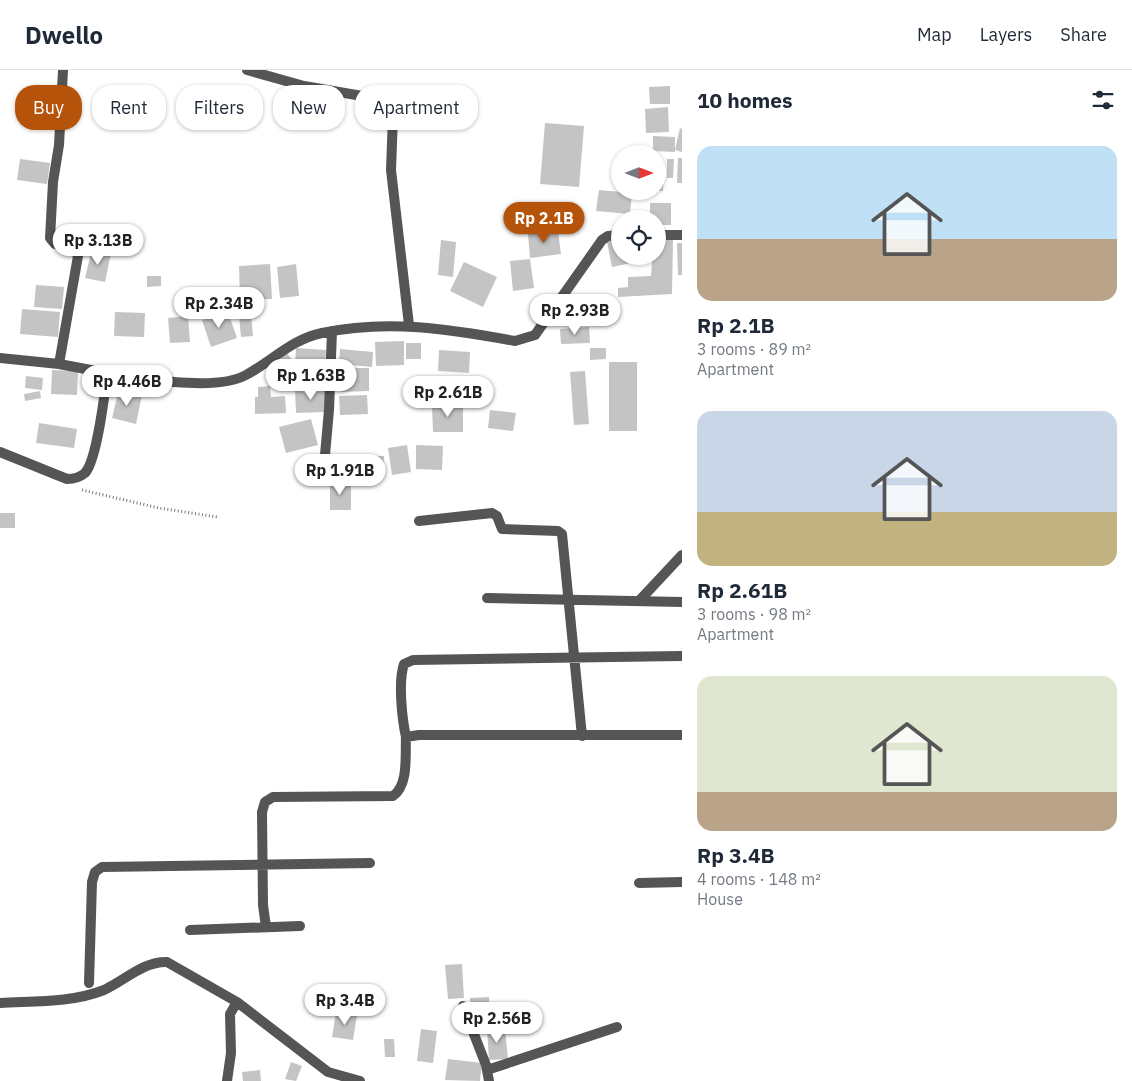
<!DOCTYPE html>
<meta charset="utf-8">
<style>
body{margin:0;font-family:"IBM Plex Sans",sans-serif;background:#f6f6f7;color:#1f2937;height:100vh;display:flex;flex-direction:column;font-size:19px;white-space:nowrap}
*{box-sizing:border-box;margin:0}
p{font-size:16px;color:#747a83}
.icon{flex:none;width:28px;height:28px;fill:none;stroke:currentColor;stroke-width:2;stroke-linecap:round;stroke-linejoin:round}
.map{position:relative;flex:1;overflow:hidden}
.panel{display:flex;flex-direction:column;background:#fff;width:450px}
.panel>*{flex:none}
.top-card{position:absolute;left:15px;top:15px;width:475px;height:45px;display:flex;gap:10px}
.needle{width:32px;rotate:90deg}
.fabs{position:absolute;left:611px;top:75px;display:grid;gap:10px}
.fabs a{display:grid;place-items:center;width:55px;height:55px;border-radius:50%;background:#fff;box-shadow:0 1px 4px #0004;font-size:25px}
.price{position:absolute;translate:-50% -42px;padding:0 11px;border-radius:18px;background:#fff;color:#222;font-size:16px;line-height:32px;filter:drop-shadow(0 1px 2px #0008)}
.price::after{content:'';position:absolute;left:50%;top:30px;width:15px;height:11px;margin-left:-8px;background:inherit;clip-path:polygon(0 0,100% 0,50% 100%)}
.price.selected{background:#b45309;color:#fff}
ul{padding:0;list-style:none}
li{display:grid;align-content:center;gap:10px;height:265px;padding:0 15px}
li span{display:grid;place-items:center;height:155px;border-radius:15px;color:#555}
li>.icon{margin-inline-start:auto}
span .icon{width:90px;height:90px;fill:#fffc;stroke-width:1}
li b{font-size:21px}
h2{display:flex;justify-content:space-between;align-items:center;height:60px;padding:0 15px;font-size:21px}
.tag{padding:0 18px;border-radius:20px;background:#fff;box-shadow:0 1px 4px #0004;font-size:18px;line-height:45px}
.tag.selected{background:#b45309;color:#fff}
header{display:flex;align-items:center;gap:30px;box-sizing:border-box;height:70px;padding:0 25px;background:#fff;border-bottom:1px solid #e0e1e3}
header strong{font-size:24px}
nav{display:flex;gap:28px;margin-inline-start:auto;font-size:18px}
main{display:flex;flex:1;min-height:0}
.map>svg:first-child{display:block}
.building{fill:#c4c4c4}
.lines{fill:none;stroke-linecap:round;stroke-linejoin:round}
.path{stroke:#777;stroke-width:3;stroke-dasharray:1 2.5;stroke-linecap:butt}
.street{stroke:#555;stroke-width:10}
</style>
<header>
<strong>Dwello</strong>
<nav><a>Map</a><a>Layers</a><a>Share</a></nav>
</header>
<main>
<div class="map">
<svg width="682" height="1011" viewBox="0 0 682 1011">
<rect width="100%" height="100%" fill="#fff"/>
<path class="building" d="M670 16V34H650L649 17Z
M668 37 669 62 646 63 645 39Z
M545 53 584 56 579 117 540 114Z
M680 58 682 59V82L675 80Z
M653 66 675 67V82L653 81Z
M678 88H682V113H677Z
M20 89 50 93 47 114 17 110Z
M667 89H674L673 108H667Z
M658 94H664L663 121H658Z
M599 120 632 123 630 144 596 141Z
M650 133H671V155H658V149H650Z
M558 161 561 184 530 188 528 164Z
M620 169V186H630L631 193 612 197 607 172Z
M441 170 456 172 453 207 438 205Z
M658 170H673L672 224 618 227V218L628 217V207L651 206 652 191H634V186H658Z
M677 173H682V205H678Z
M92 179 111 183 105 212 85 208Z
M530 189 534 218 513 221 510 191Z
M464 192 497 207 483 237 450 221Z
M270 194 272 229 240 230 239 196Z
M296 194 299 226 280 228 277 197Z
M147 206H161V216L147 217Z
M36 215 64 217 62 239 34 237Z
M599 231 600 250 569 253 567 233Z
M22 239 60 242 58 267 20 264Z
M115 242 145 243 144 267 114 266Z
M228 242 237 268 211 277 202 250Z
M251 245 253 266 241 267 239 246Z
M188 246 190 272 170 273 168 248Z
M589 257 590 273 561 274 560 259Z
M404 271V295L376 296 375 272Z
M406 273H421V289H406Z
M296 278 326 280 325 299 295 297Z
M590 278H606V289L590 290Z
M340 279 373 282 372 297 339 294Z
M439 280 470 282 469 303 438 301Z
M285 281 292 290 285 295 279 285Z
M609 292H637V361H609Z
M340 298H369V321L341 322Z
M52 300 78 301 77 325 51 324Z
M585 301 589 354 574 355 570 302Z
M26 306 43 308 42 320 25 318Z
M431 306H458L457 331 431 330Z
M270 316 271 327 285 326 286 343 255 344V327H258V317Z
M326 318 327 342 296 343 295 319Z
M119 319 142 325 136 354 112 348Z
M40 321 41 328 25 331 24 324Z
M367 325 368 344 340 345 339 326Z
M432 335H463V362H433Z
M490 340 516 343 513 361 488 358Z
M311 349 318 375 286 383 279 357Z
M39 353 77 359 74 378 36 373Z
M407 375 411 402 392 405 388 378Z
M416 375 443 376 442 400 416 399Z
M328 386H350V407H328Z
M361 386H384L383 401 361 400Z
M330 411H351V440H330Z
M0 443H15V458H0Z
M462 894 464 928 448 929 445 895Z
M489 927 490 947 471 948 470 928Z
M336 942 357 945 353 970 332 967Z
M505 958 508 989 489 990 487 959Z
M421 959 437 961 433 993 417 991Z
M384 969H394L395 987H385Z
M448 989 482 993 480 1011 445 1010Z
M291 992 302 996 296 1011 285 1009Z
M260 1000 261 1011H243L242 1002Z"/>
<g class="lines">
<path class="path" d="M82 420 159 438 217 447"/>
<path class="street" d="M247 0 304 16 368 27 381 30 389 37 393 46 391 100 409 255
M658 165H682
M0 288 59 294 107 303
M59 294 78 186 74 179 55 174 50 168 53 112 59 75 63 0
M0 382 67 409C74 409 79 408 85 403 97 390 105 322 107 303 142 308 216 322 246 305 272 291 292 269 322 263 387 249 450 259 515 271L535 265 602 170 608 166 620 165
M324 396 329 340 332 261
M419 451 492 443 497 446 502 459 558 461 562 464 582 666
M487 528 682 532
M639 531 682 485
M406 667C402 649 398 611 404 594L413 590 682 586
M639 813 682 812
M266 857 263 835 262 742 265 732 273 727 393 726C409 715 405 685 406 667L419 665H682
M190 860 300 856
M89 913 92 812 95 802 102 797 370 793
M237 932 328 1002 360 1011
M0 933C34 931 71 933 104 920 124 911 144 891 167 892L237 932 230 944 231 983 227 1011
M463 936 486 995 489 1011
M487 1000 617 957"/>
</g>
</svg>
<div class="fabs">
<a><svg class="needle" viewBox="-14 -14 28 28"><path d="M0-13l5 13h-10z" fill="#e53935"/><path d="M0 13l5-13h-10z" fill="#747a83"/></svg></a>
<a><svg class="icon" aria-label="locate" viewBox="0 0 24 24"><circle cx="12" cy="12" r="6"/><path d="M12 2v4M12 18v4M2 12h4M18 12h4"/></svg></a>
</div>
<b class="price selected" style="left:544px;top:174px">Rp 2.1B</b>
<b class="price" style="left:98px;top:196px">Rp 3.13B</b>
<b class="price" style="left:219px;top:259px">Rp 2.34B</b>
<b class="price" style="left:575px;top:266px">Rp 2.93B</b>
<b class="price" style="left:311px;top:331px">Rp 1.63B</b>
<b class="price" style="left:127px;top:337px">Rp 4.46B</b>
<b class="price" style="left:448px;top:348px">Rp 2.61B</b>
<b class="price" style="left:340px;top:426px">Rp 1.91B</b>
<b class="price" style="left:345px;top:956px">Rp 3.4B</b>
<b class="price" style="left:497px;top:974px">Rp 2.56B</b>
<div class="top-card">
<a class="tag selected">Buy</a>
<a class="tag">Rent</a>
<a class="tag">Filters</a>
<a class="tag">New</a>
<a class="tag">Apartment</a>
</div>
</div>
<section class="panel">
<h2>10 homes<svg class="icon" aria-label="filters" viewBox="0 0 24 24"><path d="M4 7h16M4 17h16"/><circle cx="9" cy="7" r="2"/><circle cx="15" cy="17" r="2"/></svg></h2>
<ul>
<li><span style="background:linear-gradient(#bfe0f5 60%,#b9a48a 0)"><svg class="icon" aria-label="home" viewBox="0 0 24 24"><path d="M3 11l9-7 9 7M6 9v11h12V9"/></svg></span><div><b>Rp 2.1B</b><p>3 rooms · 89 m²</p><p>Apartment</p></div></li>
<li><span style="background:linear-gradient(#c9d6e8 65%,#c2b280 0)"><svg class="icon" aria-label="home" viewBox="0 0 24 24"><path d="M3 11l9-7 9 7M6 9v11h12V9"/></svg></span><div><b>Rp 2.61B</b><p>3 rooms · 98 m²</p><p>Apartment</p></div></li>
<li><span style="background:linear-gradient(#dfe7d0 75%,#b9a48a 0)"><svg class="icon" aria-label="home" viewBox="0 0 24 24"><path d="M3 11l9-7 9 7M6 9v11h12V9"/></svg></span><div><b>Rp 3.4B</b><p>4 rooms · 148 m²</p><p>House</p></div></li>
</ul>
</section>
</main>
